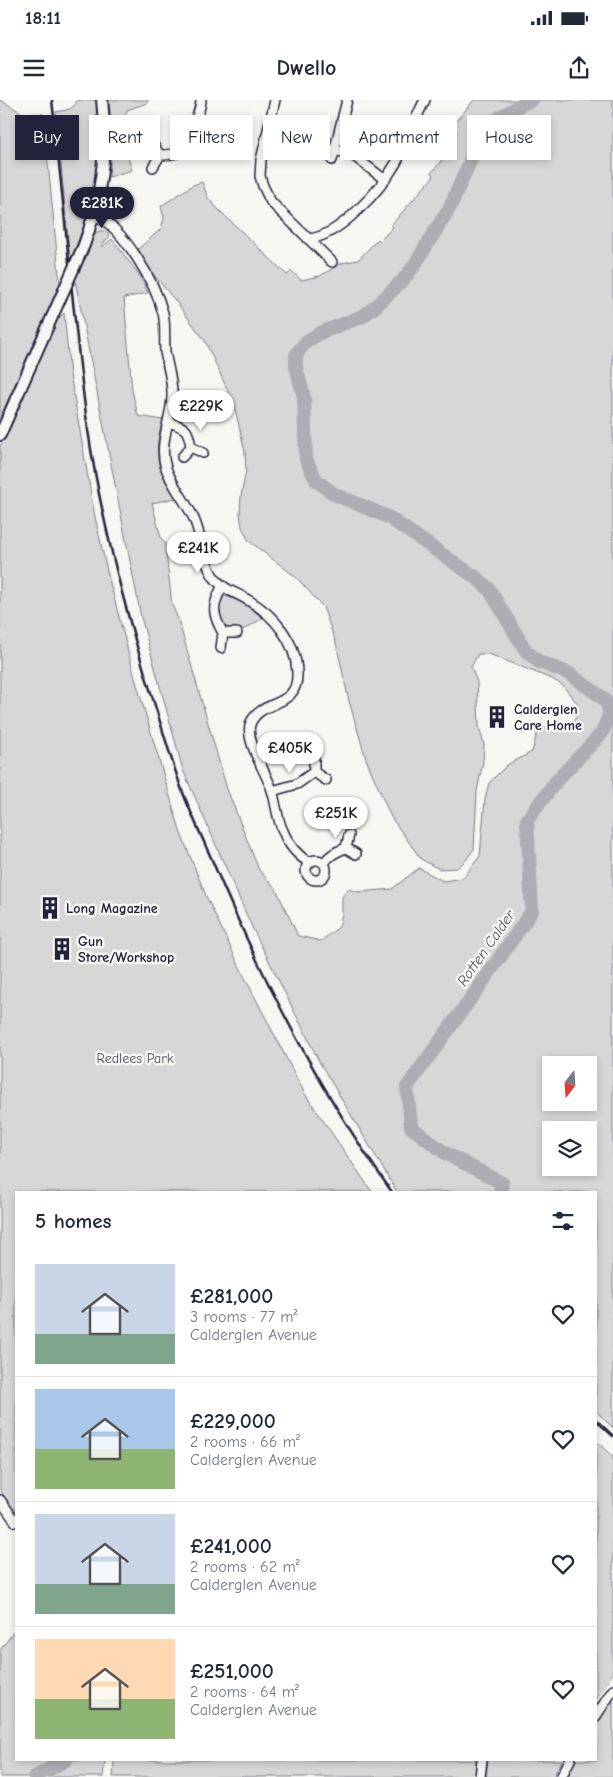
<!DOCTYPE html>
<meta charset="utf-8">
<style>
body{margin:0;font-family:"Comic Neue",sans-serif;background:#f6f6f7;color:#1f2937;height:100vh;display:flex;flex-direction:column;font-size:19px;white-space:nowrap}
*{box-sizing:border-box;margin:0}
p{font-size:16px;color:#747a83}
.icon{flex:none;width:28px;height:28px;fill:none;stroke:currentColor;stroke-width:2;stroke-linecap:round;stroke-linejoin:round}
.map{position:relative;flex:1;overflow:hidden}
.drawer{position:absolute;left:15px;top:1091px;width:582px;height:570px;display:flex;flex-direction:column;background:#fff;border-radius:0px;box-shadow:0 2px 8px #0003}
.drawer>*{flex:none}
.guide{position:absolute;left:15px;top:15px;width:584px;height:45px;display:flex;gap:10px}
.needle{width:32px;rotate:197deg}
.buttons{position:absolute;left:542px;top:956px;display:grid;gap:10px}
.buttons a{display:grid;place-items:center;width:55px;height:55px;border-radius:0px;background:#fff;box-shadow:0 2px 8px #0003;font-size:25px}
.price{position:absolute;translate:-50% -42px;padding:0 11px;border-radius:18px;background:#fff;color:#222;font-size:16px;line-height:32px;filter:drop-shadow(0 1px 2px #0008)}
.price::after{content:'';position:absolute;left:50%;top:30px;width:15px;height:11px;margin-left:-8px;background:inherit;clip-path:polygon(0 0,100% 0,50% 100%)}
.price.current{background:#22223b;color:#fff}
ul{padding:0;list-style:none}
li{display:flex;align-items:center;gap:15px;height:125px;padding:0 20px}
li+li{border-top:1px solid #e0e1e3}
li span{display:grid;place-items:center;flex:none;width:140px;height:100px;border-radius:0px;color:#555}
li>.icon{margin-inline-start:auto}
span .icon{width:60px;height:60px;fill:#fffc;stroke-width:1}
li b{font-size:21px}
h2{display:flex;justify-content:space-between;align-items:center;height:60px;padding:0 20px;font-size:21px}
.pill{padding:0 18px;border-radius:0px;background:#fff;box-shadow:0 2px 8px #0003;font-size:18px;line-height:45px}
.pill.current{background:#22223b;color:#fff}
.status{display:flex;justify-content:space-between;align-items:center;height:35px;padding:0 25px;background:#fff;direction:ltr}
.status svg{height:14px;fill:currentColor}
header{display:flex;justify-content:space-between;align-items:center;height:65px;padding:0 20px;background:#fff;font-size:22px;font-weight:700}
.map>svg:first-child{display:block}
.green{fill:#d7d7d7;stroke:#7c7c89;fill-rule:evenodd}
.lines{fill:none;stroke-linecap:round;stroke-linejoin:round}
.river{stroke:#adadb3;stroke-width:14}
.minor-casing{stroke:#22223b;stroke-width:12}
.major-casing{stroke:#22223b;stroke-width:14}
.minor{stroke:#f6f6f2;stroke-width:9}
.major{stroke:#f6f6f2;stroke-width:10}
.rail{stroke:#22223b;stroke-width:2.5}
.major-bridge-casing{stroke:#22223b;stroke-width:14;stroke-linecap:butt}
.major-bridge{stroke:#f6f6f2;stroke-width:10}
.labels{text-anchor:middle;dominant-baseline:central;stroke-width:5;stroke-linejoin:round;paint-order:stroke}
.poi-label{font-size:14px;font-weight:bold;fill:#22223b;stroke:#f6f6f2;text-anchor:start}
.park-label{font-size:14px;fill:#4f4f62;stroke:#f6f6f2}
.water-label{font-size:15px;font-style:italic;fill:#535365;stroke:#f6f6f2}
</style>
<div class="status"><b>18:11</b><svg viewBox="0 0 49 12"><path d="M0 12V9h3v3zM5 12V6h3v6zM10 12V3h3v9zM15 12V0h3v12zM26 1h20v11H26zM47 4h2v5h-2z"/></svg></div>
<header><svg class="icon" aria-label="menu" viewBox="0 0 24 24"><path d="M4 6h16M4 12h16M4 18h16"/></svg>Dwello<svg class="icon" aria-label="share" viewBox="0 0 24 24"><path d="M12 15V3M7 8l5-5 5 5M5 13v7h14v-7"/></svg></header>
<div class="map">
<svg width="613" height="1677" viewBox="0 0 613 1677">
<rect width="100%" height="100%" fill="#f6f6f2"/>
<filter id="ink" filterUnits="userSpaceOnUse"><feTurbulence type="fractalNoise" baseFrequency=".02" numOctaves="2"/><feDisplacementMap in="SourceGraphic" scale="10" xChannelSelector="R" yChannelSelector="G"/><feConvolveMatrix kernelMatrix="1 2 1 2 8 2 1 2 1" color-interpolation-filters="sRGB"/></filter>
<g filter="url(#ink)">
<path class="green" d="M0 0 24 14H43L60 183 0 318Z
M77 0H98C102 64 96 101 70 160L56 12C65 10 75 10 77 0Z
M109 0H148L147 3 127 10 125 19 136 25H144L143 35 131 40 124 45 132 70 109 77 112 36Z
M474 0H613V1328L596 1311V1092H397L320 963 251 825 183 670 141 517 75 180 95 133 99 131H105L110 136 101 146 102 147 112 139 140 176 148 193 124 198 132 290 138 316 163 320C152 356 157 367 176 398L152 403 161 438 165 443 172 505 178 519 227 689 259 770 276 789 298 836 321 841 339 827 342 814V797L348 789 360 792 392 789 419 768 443 781 463 778 480 756 485 699 489 683 507 665 532 652 536 636 540 628 549 627 569 628 576 617 578 604 562 585 552 579 489 554H478L471 567 477 582 479 626 484 645 483 662 477 691 474 749 466 760 457 768 439 769 421 759 391 717 366 659 349 601 336 543 323 507 296 477 249 441 242 427 240 414 241 396 246 371 245 352 234 304 205 241 178 204 149 169 138 149 161 129 164 118 161 106 193 85 202 82 208 98 220 111 287 175 292 171 301 180 320 176 342 163 358 160 378 139 380 141 393 127 391 125 434 76 431 73 441 62V51L457 32 452 26ZM551 965H589V1002H551ZM551 1030H589V1068H551Z
M64 213 70 274 95 417 107 471 135 578 180 731 206 796 245 878 305 994 372 1092H16V1413L0 1390V347L55 222Z
M223 496C237 498 252 509 263 518L245 529 227 530 218 514 220 498Z
M596 1341 613 1357V1573L596 1600Z
M16 1529V1660H105L103 1677H0V1550Z
M613 1599V1677H566L576 1660H596V1626Z
M116 1660H476L475 1677H113L114 1662Z
M488 1660H562L553 1677H486Z"/>
<g class="lines">
<path class="river" d="M500 1092 502 1083 445 1053 411 1027 407 987 487 876 532 811 527 720 557 680 602 633 610 612 607 604 603 598 568 573 539 562 526 551 489 489 478 479 388 417 334 394 316 380 306 359 304 297 296 267V256L300 249 307 241 320 233 363 216 376 206 403 180 414 166 450 107 481 36 488 25 522 4 532 0
M35 1677 66 1660"/>
<defs>
<path id="minor" d="M275 0 261 60 260 76 263 86 271 102 332 162
M152 43 160 55 153 67
M335 49 355 57 384 79
M160 55C166 55 171 55 176 53 185 47 201 11 201 0
M332 60 347 0
M94 115C123 126 155 183 163 213 166 225 164 239 165 251 167 266 173 281 172 297 171 321 158 344 166 368 172 386 186 401 194 419 202 437 202 459 213 476 222 489 235 492 248 500 273 514 296 541 297 572 299 609 263 598 251 622 243 638 267 674 272 690 276 703 277 719 283 731 288 744 298 756 310 763
M308 139C339 137 381 89 396 63 407 42 414 20 425 0
M169 322C186 328 188 328 191 347L182 357
M191 347 203 353
M222 487C212 506 212 514 223 533
M221 548 223 533H237
M314 658V672L326 680
M272 691 297 684 314 672
M346 748 349 735
M306 770a10 10 0 1 1 20 0a10 10 0 1 1-20 0Z
M324 763C329 755 337 751 346 748L356 754
M0 1400 16 1422
M596 1616 613 1590
M480 1677 482 1660
M561 1677 570 1660"/>
<path id="major" d="M84 145C101 98 108 50 102 0
M0 335 48 226"/>
</defs>
<use href="#minor" class="minor-casing"/>
<use href="#major" class="major-casing"/>
<use href="#minor" class="minor"/>
<use href="#major" class="major"/>
<path class="rail" d="M52 0C65 110 73 221 88 330 101 420 125 510 152 596 162 627 171 660 182 690 191 714 202 737 212 760 261 877 318 989 392 1092
M596 1320 613 1336"/>
<defs>
<path id="major-bridge" d="M48 226 84 145"/>
</defs>
<use href="#major-bridge" class="major-bridge-casing"/>
<use href="#major-bridge" class="major-bridge"/>
</g>
</g>
<defs>
<symbol id="building-bare" viewBox="-9 -9 18 18"><path d="M-4-6H4V6H1V3H-1V6H-4ZM-2.5-4.3h1.7v1.8h-1.7ZM.8-4.3h1.7v1.8H.8ZM-2.5-1h1.7V.8h-1.7ZM.8-1h1.7V.8H.8Z" fill="#22223b" stroke="#f6f6f2" stroke-width="2.5" paint-order="stroke"/></symbol>
</defs>
<g fill-rule="evenodd">
<use href="#building-bare" x="481" y="601" width="32" height="32"/>
<use href="#building-bare" x="34" y="792" width="32" height="32"/>
<use href="#building-bare" x="46" y="833" width="32" height="32"/>
</g>
<g class="labels">
<g class="poi-label">
<text x="514" y="609">Calderglen<tspan x="514" dy="16">Care Home</tspan></text>
<text x="66" y="808">Long Magazine</text>
<text x="78" y="841">Gun<tspan x="78" dy="16">Store/Workshop</tspan></text>
</g>
<g class="park-label">
<text x="135" y="958">Redlees Park</text>
</g>
<g class="water-label">
<text transform="translate(486 848) rotate(-55)">Rotten Calder</text>
</g>
</g>
</svg>
<div class="buttons">
<a><svg class="needle" viewBox="-14 -14 28 28"><path d="M0-13l5 13h-10z" fill="#e53935"/><path d="M0 13l5-13h-10z" fill="#747a83"/></svg></a>
<a><svg class="icon" aria-label="layers" viewBox="0 0 24 24"><path d="M12 4l9 5-9 5-9-5zM3 14l9 5 9-5"/></svg></a>
</div>
<b class="price current" style="left:102px;top:129px">£281K</b>
<b class="price" style="left:201px;top:332px">£229K</b>
<b class="price" style="left:198px;top:474px">£241K</b>
<b class="price" style="left:290px;top:674px">£405K</b>
<b class="price" style="left:336px;top:739px">£251K</b>
<div class="guide">
<a class="pill current">Buy</a>
<a class="pill">Rent</a>
<a class="pill">Filters</a>
<a class="pill">New</a>
<a class="pill">Apartment</a>
<a class="pill">House</a>
</div>
<section class="drawer">
<h2>5 homes<svg class="icon" aria-label="filters" viewBox="0 0 24 24"><path d="M4 7h16M4 17h16"/><circle cx="9" cy="7" r="2"/><circle cx="15" cy="17" r="2"/></svg></h2>
<ul>
<li><span style="background:linear-gradient(#c9d6e8 70%,#7fa58c 0)"><svg class="icon" aria-label="home" viewBox="0 0 24 24"><path d="M3 11l9-7 9 7M6 9v11h12V9"/></svg></span><div><b>£281,000</b><p>3 rooms · 77 m²</p><p>Calderglen Avenue</p></div><svg class="icon" aria-label="heart" viewBox="0 0 24 24"><path d="M12 20l-8-8c-3-5 5-10 8-4 3-6 11-1 8 4z"/></svg></li>
<li><span style="background:linear-gradient(#a9c7e8 60%,#8fb573 0)"><svg class="icon" aria-label="home" viewBox="0 0 24 24"><path d="M3 11l9-7 9 7M6 9v11h12V9"/></svg></span><div><b>£229,000</b><p>2 rooms · 66 m²</p><p>Calderglen Avenue</p></div><svg class="icon" aria-label="heart" viewBox="0 0 24 24"><path d="M12 20l-8-8c-3-5 5-10 8-4 3-6 11-1 8 4z"/></svg></li>
<li><span style="background:linear-gradient(#c9d6e8 70%,#7fa58c 0)"><svg class="icon" aria-label="home" viewBox="0 0 24 24"><path d="M3 11l9-7 9 7M6 9v11h12V9"/></svg></span><div><b>£241,000</b><p>2 rooms · 62 m²</p><p>Calderglen Avenue</p></div><svg class="icon" aria-label="heart" viewBox="0 0 24 24"><path d="M12 20l-8-8c-3-5 5-10 8-4 3-6 11-1 8 4z"/></svg></li>
<li><span style="background:linear-gradient(#ffd9b3 60%,#8fb573 0)"><svg class="icon" aria-label="home" viewBox="0 0 24 24"><path d="M3 11l9-7 9 7M6 9v11h12V9"/></svg></span><div><b>£251,000</b><p>2 rooms · 64 m²</p><p>Calderglen Avenue</p></div><svg class="icon" aria-label="heart" viewBox="0 0 24 24"><path d="M12 20l-8-8c-3-5 5-10 8-4 3-6 11-1 8 4z"/></svg></li>
</ul>
</section>
</div>
